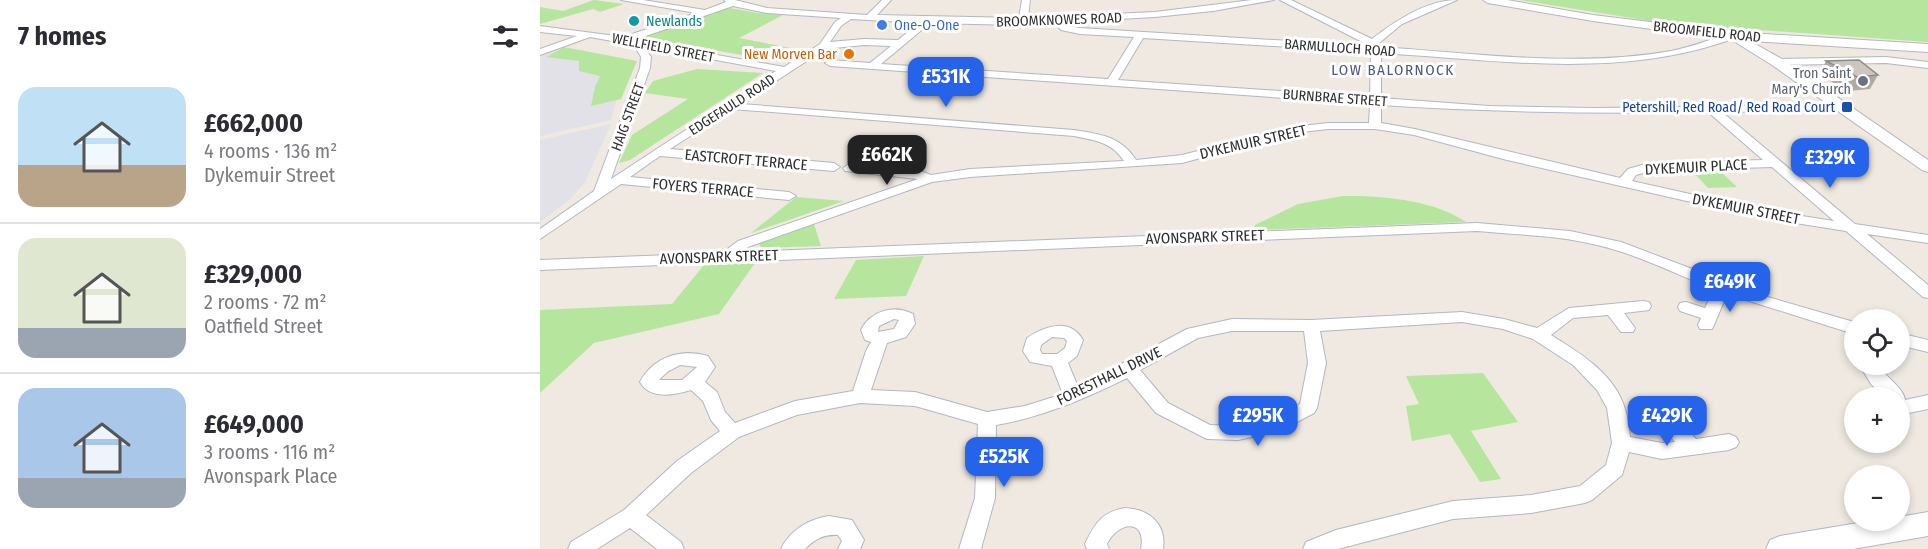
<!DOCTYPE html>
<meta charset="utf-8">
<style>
body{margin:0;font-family:"Fira Sans Condensed",sans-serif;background:#f2f2f3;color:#2b2b33;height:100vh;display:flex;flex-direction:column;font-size:22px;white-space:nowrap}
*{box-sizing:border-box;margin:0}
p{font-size:20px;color:#7c7c81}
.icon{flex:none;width:33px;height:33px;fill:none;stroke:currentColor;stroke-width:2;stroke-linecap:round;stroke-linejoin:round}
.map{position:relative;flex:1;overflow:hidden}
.panel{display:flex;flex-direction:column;background:#fff;width:540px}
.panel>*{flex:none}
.buttons{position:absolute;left:1304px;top:309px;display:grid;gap:12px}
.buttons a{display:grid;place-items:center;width:66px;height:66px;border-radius:50%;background:#fff;box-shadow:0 3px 9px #0003;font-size:30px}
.price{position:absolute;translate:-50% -51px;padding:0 14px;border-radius:12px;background:#2563eb;color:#fff;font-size:20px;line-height:39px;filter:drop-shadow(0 2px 3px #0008)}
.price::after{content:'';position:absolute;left:50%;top:36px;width:18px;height:14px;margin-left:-9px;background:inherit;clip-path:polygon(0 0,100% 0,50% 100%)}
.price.selected{background:#222;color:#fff}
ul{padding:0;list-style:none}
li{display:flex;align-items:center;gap:18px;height:150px;padding:0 18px}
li+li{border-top:2px solid #e1e1e2}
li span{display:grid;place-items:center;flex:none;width:168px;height:120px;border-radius:18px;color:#555}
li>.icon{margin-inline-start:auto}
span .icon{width:72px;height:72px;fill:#fffc;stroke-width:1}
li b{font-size:26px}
h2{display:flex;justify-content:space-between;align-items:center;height:72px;padding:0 18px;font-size:26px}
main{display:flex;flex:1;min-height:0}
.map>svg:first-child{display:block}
.industrial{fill:#e3e1e8}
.green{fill:#b6e59e}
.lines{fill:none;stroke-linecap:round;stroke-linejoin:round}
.minor-casing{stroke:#b4b7c1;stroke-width:2}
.tertiary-casing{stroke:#b4b7c1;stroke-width:2}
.minor{fill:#fff;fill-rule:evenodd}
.tertiary{fill:#fff;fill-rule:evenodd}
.wall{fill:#afaba4}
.building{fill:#cbc7bf;stroke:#8e8b86;stroke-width:1.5}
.culture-dot{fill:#0f9aa8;stroke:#fff;stroke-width:2}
.shop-dot{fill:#3f7fe0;stroke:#fff;stroke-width:2}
.food-dot{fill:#e8710a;stroke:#fff;stroke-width:2}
.worship-dot{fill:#6b7280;stroke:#fff;stroke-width:2}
.transit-dot{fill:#1a4fb4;stroke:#fff;stroke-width:2}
.labels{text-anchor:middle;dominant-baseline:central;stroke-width:6;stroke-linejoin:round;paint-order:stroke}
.far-street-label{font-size:14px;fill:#2e2e2e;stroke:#fff}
.far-culture-label{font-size:14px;fill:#0d838f;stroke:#fff;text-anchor:start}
.far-shop-label{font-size:14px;fill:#366cbe;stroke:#fff;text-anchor:start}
.far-food-label{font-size:14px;fill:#c56008;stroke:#fff;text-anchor:end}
.far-worship-label{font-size:14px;fill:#5b616d;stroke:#fff;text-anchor:end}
.far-transit-label{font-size:14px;fill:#164399;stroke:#fff;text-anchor:end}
.far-quarter-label{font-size:15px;letter-spacing:1.5px;fill:#4d5680;stroke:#fff}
.street-label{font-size:15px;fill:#2e2e2e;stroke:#fff}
</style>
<main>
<section class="panel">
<h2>7 homes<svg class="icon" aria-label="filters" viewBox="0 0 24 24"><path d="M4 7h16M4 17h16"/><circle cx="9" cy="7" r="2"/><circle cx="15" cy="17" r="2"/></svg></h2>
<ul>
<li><span style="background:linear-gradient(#bfe0f5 65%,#b9a48a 0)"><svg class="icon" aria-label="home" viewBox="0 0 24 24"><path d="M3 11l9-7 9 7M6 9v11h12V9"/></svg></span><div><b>£662,000</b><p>4 rooms · 136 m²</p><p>Dykemuir Street</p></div></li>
<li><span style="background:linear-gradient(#dfe7d0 75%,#9aa5b1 0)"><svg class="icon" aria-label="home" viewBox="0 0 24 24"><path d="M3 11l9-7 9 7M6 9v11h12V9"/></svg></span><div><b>£329,000</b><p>2 rooms · 72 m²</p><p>Oatfield Street</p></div></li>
<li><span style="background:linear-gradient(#a9c7e8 75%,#9aa5b1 0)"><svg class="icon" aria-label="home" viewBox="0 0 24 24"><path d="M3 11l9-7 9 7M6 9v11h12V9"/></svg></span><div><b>£649,000</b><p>3 rooms · 116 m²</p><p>Avonspark Place</p></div></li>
</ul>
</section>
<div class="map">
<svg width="1388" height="549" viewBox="0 0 1388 549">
<rect width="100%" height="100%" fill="#efe9e1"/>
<path class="industrial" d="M17 51 85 66 71 120 0 136V55Z
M71 124 45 182 30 199 0 222V140Z"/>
<path class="green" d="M54 0 84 4 60 12 53 9 0 24V7L23 11Z
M980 0H1388V42L1123 23Z
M190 8 218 13 243 15 199 38 266 51 241 62 101 37Z
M24 47 97 61 81 99 51 106 55 87 60 76 39 71V61L6 57Z
M157 69 223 73 90 160 79 163 92 135 148 99 105 93 113 81Z
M1153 172H1181L1197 187 1168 188Z
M803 196C840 195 895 200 926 222L714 230 715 225 758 204Z
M256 197 304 201 211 233Z
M274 224 281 246 222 248 219 245 226 240Z
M384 256 366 296 294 299 316 260Z
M215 263 179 314 54 343 0 393V310L132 304 164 265Z
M943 373 978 422 931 431 961 479 940 482 910 434 872 441 866 406 879 404 866 376Z"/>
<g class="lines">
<defs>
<path id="minor" d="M81 0H103L165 10 186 2 184 0H195L227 8 327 15 342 0H351L337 15 479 18 482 0H490L488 18 615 12 712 0H734L673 11 615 17 524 22 527 26 540 28 830 46 740 0H751L832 39C855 21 887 0 917 0L862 24 838 44 839 47C935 53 1035 68 1131 51 1152 47 1171 39 1192 33L1195 34V38C1082 80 958 60 841 53V98L949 106 1054 108 1306 105 1307 107 1302 110 1182 112 1315 224 1388 235V243L1327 234 1388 285V298L1383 297 1306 231 1217 217 967 160 874 135 835 129H788L753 133 642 163 430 177 392 182 208 247 201 252 937 223 1030 231 1081 242 1221 295 1314 322V334L1187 294 1174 325 1172 329H1160L1158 325 1161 318 1140 311 1138 307 1140 303 1146 302 1165 308 1174 289C1135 274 1097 254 1057 245 1018 235 977 235 937 231L0 270V260L182 253 198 241 378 179 305 171 303 168 309 164 375 169 391 175 430 169 584 161C572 142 554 140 534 136L192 109 130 149 294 163 300 167 294 171 120 156 90 177 249 192 256 196 249 200 81 184 0 239V229L54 191 100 68 101 57 94 45 50 37 0 55V49L37 36 0 32V26L83 37 156 13ZM193 6 227 13 301 18 295 22 280 44 244 67 94 40ZM311 19 379 23 358 40 324 39 290 42 301 26ZM390 23 483 25 515 23 521 30 540 34 594 37 568 79 341 64ZM603 38 831 52 830 97 578 80ZM324 45 351 46 330 63 290 60 285 63 290 66 830 104 829 123H788L753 127 642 155 596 160C581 136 559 134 534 130L201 104 285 49ZM104 47 236 71 71 179 110 68 111 57ZM841 105C950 112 1059 114 1168 112L1223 160 1109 163 1088 169 1080 178 875 129 841 123ZM1232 167 1294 221 1217 209 1092 181 1096 175 1110 171Z
M1346 57 1388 62V68L1346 63 1237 65 1232 62 1237 59Z
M1103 301 1109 302 1111 306 1109 310 1084 313 1095 328 1093 332H1081L1068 315 1033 318 1011 335C1040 353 1075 374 1085 409 1088 418 1089 428 1090 437L1122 443 1135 442 1120 423 1122 418C1137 413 1147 429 1156 439L1189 434 1196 437 1199 442 1196 447 1189 450 1122 459 1089 452 1082 475 1052 500 1045 503 991 513 913 519 798 549H763L766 542 796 530 913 501 991 495 1040 486 1066 465 1072 443 1067 408 1057 390 1033 365 993 339 963 329 922 322 780 331 786 363 777 408 774 413 740 431 698 440 667 439 616 413 587 378C544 399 503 417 456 425L455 498 441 549H419L435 498 438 424 375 406 320 403 257 415 199 437 151 473 106 515 141 542 144 549H117L90 528 57 549H28L31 542 84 510 137 461 180 431 171 420 163 401 151 390C134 395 110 400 100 382 113 357 141 348 168 356L175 367 165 382 177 392 185 412 195 423 255 401 313 391 326 351 331 342 325 340 321 330C330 311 354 304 373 314L375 324 366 337 347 343 331 390 375 392 447 412 485 406 523 394 512 366 490 362 483 351 487 338C505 326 530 317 543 340L537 356 528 363 538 387 647 329 692 319 771 320 922 312 964 319 997 328 1029 308ZM354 319 359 320 354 329 338 332 339 326ZM692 331H764L768 363 760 404 736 418 698 426 670 425 628 403 600 370 658 338ZM512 337 524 338 527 341 525 348 517 354H502L500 350 501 345ZM140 365 157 367 142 380H119L127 372Z
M1359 333 1388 340V352L1359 345Z
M1319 364H1336C1344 375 1364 388 1365 400L1388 395V409L1359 415V398H1345L1331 384Z
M585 508C609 509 627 524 623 549H601C607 518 578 521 567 544L569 549H547L545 544C555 523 562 512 585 508Z
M289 516 312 520 324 540 320 549H298L302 541 298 535C284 534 275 539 265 549H241C250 530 269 519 289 516Z"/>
<path id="tertiary" d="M943 0H967L1053 15 1192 32 1388 44V52L1210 41 1242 59 1388 160V172L1382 170 1232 65 1192 40 1053 21 948 3Z
M1388 512V536L1313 549H1226L1230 540 1240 536 1336 520H1359V517Z"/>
</defs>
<use href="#minor" class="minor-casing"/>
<use href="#tertiary" class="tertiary-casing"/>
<use href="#minor" class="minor"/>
<use href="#tertiary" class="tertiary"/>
</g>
<path class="wall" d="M1286 61 1338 75 1330 89 1309 91 1279 75Z"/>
<path class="building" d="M1319 60 1338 75 1317 77 1286 61Z"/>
<circle class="culture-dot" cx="94" cy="21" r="6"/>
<circle class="shop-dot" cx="342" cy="25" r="6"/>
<circle class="food-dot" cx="309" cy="54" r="6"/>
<circle class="worship-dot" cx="1323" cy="81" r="6"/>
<rect class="transit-dot" x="1301" y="101" width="12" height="12" rx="3"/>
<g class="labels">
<g class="far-street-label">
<text transform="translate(519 20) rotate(-2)">BROOMKNOWES ROAD</text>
<text transform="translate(1167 32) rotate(6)">BROOMFIELD ROAD</text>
<text transform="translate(123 48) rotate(11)">WELLFIELD STREET</text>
<text transform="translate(800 48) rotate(4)">BARMULLOCH ROAD</text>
<text transform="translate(795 98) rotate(4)">BURNBRAE STREET</text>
<text transform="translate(192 105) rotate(-33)">EDGEFAULD ROAD</text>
<text transform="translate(88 117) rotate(-70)">HAIG STREET</text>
</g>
<g class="far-culture-label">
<text x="106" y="21">Newlands</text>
</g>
<g class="far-shop-label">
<text x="354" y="25">One-O-One</text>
</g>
<g class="far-food-label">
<text x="297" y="54">New Morven Bar</text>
</g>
<g class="far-worship-label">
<text x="1311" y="73">Tron Saint<tspan x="1311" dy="16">Mary's Church</tspan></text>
</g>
<g class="far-transit-label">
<text x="1295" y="107">Petershill, Red Road/ Red Road Court</text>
</g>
<g class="far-quarter-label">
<text x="853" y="70">LOW BALORNOCK</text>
</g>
<g class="street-label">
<text transform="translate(713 142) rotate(-13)">DYKEMUIR STREET</text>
<text transform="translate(206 160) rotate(5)">EASTCROFT TERRACE</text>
<text transform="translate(1156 167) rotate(-3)">DYKEMUIR PLACE</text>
<text transform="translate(163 188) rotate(5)">FOYERS TERRACE</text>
<text transform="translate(1206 209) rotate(11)">DYKEMUIR STREET</text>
<text transform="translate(665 237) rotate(-2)">AVONSPARK STREET</text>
<text transform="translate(179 257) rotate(-2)">AVONSPARK STREET</text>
<text transform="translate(569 376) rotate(-26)">FORESTHALL DRIVE</text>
</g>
</g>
</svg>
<div class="buttons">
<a><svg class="icon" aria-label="locate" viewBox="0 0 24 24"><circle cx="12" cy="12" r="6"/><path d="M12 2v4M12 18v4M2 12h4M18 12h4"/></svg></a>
<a>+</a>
<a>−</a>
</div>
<b class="price" style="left:406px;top:108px">£531K</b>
<b class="price selected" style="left:347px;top:186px">£662K</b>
<b class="price" style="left:1290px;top:189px">£329K</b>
<b class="price" style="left:1190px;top:313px">£649K</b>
<b class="price" style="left:718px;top:447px">£295K</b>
<b class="price" style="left:1127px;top:447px">£429K</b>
<b class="price" style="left:464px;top:488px">£525K</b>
</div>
</main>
